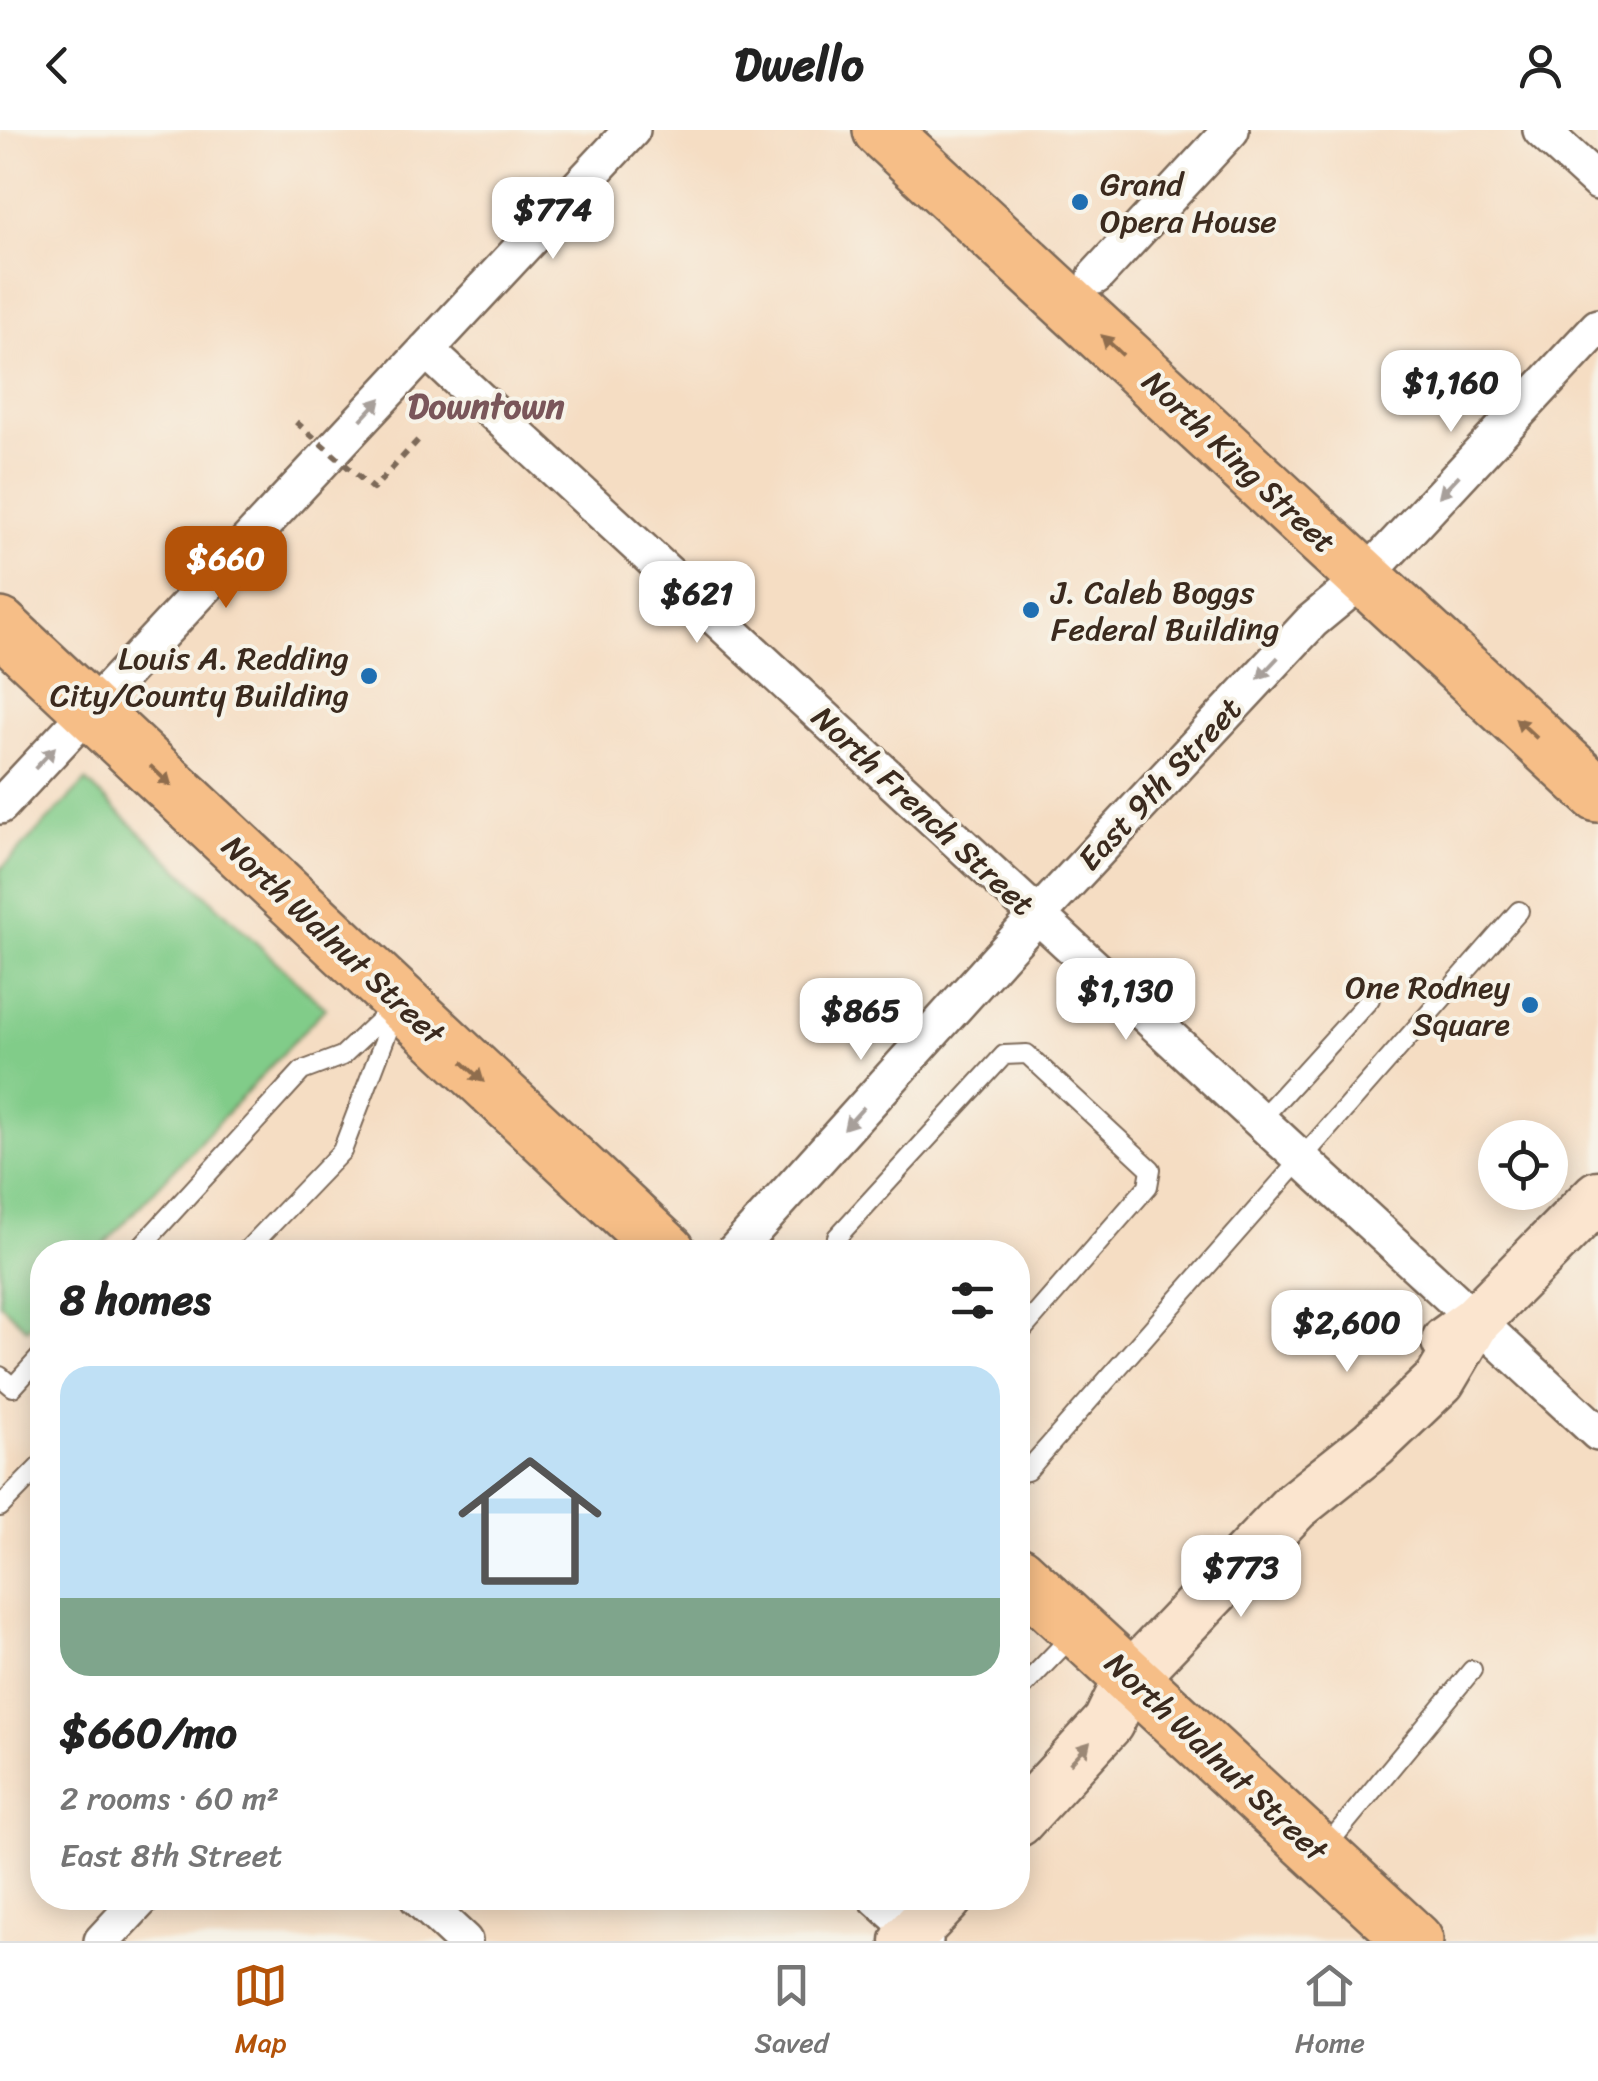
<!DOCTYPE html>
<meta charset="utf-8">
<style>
body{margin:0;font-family:Sriracha,sans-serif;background:#f6f6f6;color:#222;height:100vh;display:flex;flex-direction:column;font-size:38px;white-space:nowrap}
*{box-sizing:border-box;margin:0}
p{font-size:32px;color:#767676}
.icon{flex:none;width:55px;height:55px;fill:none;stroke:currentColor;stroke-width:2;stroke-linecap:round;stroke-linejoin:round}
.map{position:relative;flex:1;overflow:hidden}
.side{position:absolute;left:30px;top:1110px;width:1000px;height:670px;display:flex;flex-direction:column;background:#fff;border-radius:40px;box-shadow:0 5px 25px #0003}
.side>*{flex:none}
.buttons{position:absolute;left:1478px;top:990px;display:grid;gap:20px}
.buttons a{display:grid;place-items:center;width:90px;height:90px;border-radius:50%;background:#fff;box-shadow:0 5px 25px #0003;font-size:50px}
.price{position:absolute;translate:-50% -85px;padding:0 22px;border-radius:20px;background:#fff;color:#222;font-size:32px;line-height:65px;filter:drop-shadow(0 2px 5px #0008)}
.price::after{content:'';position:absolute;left:50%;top:60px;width:30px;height:22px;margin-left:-15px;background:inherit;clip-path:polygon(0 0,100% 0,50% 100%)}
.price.active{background:#b45309;color:#fff}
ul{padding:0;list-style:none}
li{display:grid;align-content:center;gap:20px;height:530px;padding:0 30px}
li+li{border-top:2px solid #e0e0e0}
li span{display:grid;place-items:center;height:310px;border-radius:30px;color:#555}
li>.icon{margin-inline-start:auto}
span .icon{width:180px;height:180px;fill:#fffc;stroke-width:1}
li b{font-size:42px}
h2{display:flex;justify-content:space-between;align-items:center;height:120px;padding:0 30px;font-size:42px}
header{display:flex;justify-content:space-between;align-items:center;height:130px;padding:0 30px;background:#fff;font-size:45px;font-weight:800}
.dock{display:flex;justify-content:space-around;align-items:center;height:140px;border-top:2px solid #e0e0e0;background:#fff;font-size:28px;color:#767676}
.dock a{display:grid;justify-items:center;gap:5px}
.dock .active{color:#b45309}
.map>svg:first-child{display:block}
.green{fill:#81cc89;stroke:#5e7b54;stroke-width:2.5}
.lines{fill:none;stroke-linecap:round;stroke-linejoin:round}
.lane-casing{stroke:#7c6958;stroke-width:22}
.street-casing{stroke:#7c6958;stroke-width:40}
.secondary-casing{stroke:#7c6958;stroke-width:55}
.primary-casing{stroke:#7c6958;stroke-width:60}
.lane{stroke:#fff;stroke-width:18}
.street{stroke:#fff;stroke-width:35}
.secondary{stroke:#fbe5cf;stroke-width:50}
.primary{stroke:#f6be87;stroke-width:55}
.path-bridge{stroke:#7c6958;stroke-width:6;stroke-dasharray:8 8;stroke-linecap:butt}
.oneway{fill:#8f6d4d}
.oneway2{fill:#a79f9a}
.oneway3{fill:#9b8876}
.poi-dot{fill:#1f6fb2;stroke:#f7f3e8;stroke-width:4}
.labels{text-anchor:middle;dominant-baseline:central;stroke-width:8;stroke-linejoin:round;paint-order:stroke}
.poi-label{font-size:32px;fill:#3b2a1e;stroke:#f7f3e8;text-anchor:start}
.street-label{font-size:32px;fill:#3b2a1e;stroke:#f7f3e8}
.neighbourhood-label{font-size:35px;font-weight:bold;fill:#7a565a;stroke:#f7f3e8}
</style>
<header><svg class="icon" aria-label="back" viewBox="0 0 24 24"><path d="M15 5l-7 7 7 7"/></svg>Dwello<svg class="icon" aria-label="person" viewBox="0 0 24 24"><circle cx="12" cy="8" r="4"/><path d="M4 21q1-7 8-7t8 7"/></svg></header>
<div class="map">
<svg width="1598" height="1811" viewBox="0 0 1598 1811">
<rect width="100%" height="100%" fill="#f7f3e8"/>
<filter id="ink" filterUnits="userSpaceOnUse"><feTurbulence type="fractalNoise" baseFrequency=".01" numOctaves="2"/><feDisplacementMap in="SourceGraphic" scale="20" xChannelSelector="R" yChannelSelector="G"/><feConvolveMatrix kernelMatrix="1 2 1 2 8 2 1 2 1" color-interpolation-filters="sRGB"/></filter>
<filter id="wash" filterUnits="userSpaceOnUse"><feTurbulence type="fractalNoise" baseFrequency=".0048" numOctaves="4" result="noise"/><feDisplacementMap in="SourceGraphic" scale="40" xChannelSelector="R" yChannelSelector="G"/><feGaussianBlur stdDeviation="2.25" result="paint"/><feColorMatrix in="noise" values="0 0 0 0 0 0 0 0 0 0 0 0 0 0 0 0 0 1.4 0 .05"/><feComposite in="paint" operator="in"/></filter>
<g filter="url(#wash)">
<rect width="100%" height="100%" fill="#f5ddc3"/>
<path class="green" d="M86 651 325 878 97 1122H42V1182L27 1199 0 1173V740Z"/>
</g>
<g filter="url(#ink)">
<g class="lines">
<defs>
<path id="lane" d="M1259 991 1370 869
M136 1122 302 941 342 926 398 873
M245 1122 342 1021 397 877
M834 1122 837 1107 1004 925 1027 924 1151 1039 1148 1056 1018 1205
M0 1246 13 1257 42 1225
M1018 1343 1027 1341 1519 781
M0 1377 42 1334
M1018 1562 1074 1504
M1324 1719 1472 1540"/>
<path id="street" d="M1541 0 1598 52
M1096 146 1231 0
M426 220 1598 1303
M0 676 632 0
M734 1122 1037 786 1312 491 1364 448 1598 197
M418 1768 464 1811
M877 1768 925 1811
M102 1811 142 1768"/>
<path id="secondary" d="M1447 1211 1475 1191 1598 1066
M1018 1691 1108 1593 1130 1548 1295 1376 1373 1314 1440 1250 1475 1191
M906 1811 947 1768"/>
<path id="primary" d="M881 0 1598 664
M0 496 668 1122
M1018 1444 1415 1811"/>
</defs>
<use href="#lane" class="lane-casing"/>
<use href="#street" class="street-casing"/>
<use href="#secondary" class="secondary-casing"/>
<use href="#primary" class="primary-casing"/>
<use href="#lane" class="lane"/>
<use href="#street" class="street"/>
<use href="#secondary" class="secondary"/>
<use href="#primary" class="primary"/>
<path class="path-bridge" d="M296 292 373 359 420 308"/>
</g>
<defs><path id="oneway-solid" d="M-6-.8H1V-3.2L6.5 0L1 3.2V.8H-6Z" transform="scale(2.5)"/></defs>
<g class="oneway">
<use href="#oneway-solid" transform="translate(1112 215) rotate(-137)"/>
<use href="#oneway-solid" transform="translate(1526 598) rotate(-137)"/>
<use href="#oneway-solid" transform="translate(161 646) rotate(44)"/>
<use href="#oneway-solid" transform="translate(473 942) rotate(43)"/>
</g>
<g class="oneway2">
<use href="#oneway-solid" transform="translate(371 279) rotate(-47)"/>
<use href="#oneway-solid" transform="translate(1449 356) rotate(133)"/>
<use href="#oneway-solid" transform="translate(1268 538) rotate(133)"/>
<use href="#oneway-solid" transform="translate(45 628) rotate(-47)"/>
<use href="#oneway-solid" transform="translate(854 988) rotate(132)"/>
</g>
<use class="oneway3" href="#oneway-solid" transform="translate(1080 1623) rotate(-47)"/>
</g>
<g class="poi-dot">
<circle cx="1080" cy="72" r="10"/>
<circle cx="1031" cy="480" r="10"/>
<circle cx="369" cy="546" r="10"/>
<circle cx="1530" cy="875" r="10"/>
</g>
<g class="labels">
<g class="poi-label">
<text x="1100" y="54">Grand<tspan x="1100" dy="37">Opera House</tspan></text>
<text x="1051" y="462">J. Caleb Boggs<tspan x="1051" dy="37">Federal Building</tspan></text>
<text x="349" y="528" text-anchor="end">Louis A. Redding<tspan x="349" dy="37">City/County Building</tspan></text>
<text x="1510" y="857" text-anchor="end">One Rodney<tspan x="1510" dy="37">Square</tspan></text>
</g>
<g class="street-label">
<text transform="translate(1239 332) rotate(43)">North King Street</text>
<text transform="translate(1160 654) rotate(-47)">East 9th Street</text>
<text transform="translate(923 681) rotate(43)">North French Street</text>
<text transform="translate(333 810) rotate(43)">North Walnut Street</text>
<text transform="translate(1216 1627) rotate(43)">North Walnut Street</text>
</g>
<g class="neighbourhood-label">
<text x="486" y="276">Downtown</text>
</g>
</g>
</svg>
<div class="buttons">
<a><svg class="icon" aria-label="locate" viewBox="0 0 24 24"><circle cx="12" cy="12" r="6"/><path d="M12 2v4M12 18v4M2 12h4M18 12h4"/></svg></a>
</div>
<b class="price" style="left:553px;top:132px">$774</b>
<b class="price" style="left:1451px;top:305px">$1,160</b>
<b class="price active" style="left:226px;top:481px">$660</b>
<b class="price" style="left:697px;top:516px">$621</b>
<b class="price" style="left:1126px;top:913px">$1,130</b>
<b class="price" style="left:861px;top:933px">$865</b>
<b class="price" style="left:1347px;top:1245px">$2,600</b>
<b class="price" style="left:1241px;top:1490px">$773</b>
<section class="side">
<h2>8 homes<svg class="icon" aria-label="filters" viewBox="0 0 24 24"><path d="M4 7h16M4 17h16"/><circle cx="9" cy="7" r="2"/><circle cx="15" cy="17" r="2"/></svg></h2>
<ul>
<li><span style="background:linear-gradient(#bfe0f5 75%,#7fa58c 0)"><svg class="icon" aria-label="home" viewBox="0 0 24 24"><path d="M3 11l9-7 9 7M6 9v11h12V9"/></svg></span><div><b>$660/mo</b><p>2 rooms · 60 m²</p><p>East 8th Street</p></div></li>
</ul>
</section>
</div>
<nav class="dock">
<a class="active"><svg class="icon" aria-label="map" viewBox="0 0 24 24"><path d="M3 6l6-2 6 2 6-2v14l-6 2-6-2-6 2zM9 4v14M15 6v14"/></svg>Map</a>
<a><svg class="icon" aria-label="saved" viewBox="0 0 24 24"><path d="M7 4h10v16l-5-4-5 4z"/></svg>Saved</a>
<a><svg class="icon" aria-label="home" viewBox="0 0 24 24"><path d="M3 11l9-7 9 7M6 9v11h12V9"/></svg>Home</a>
</nav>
